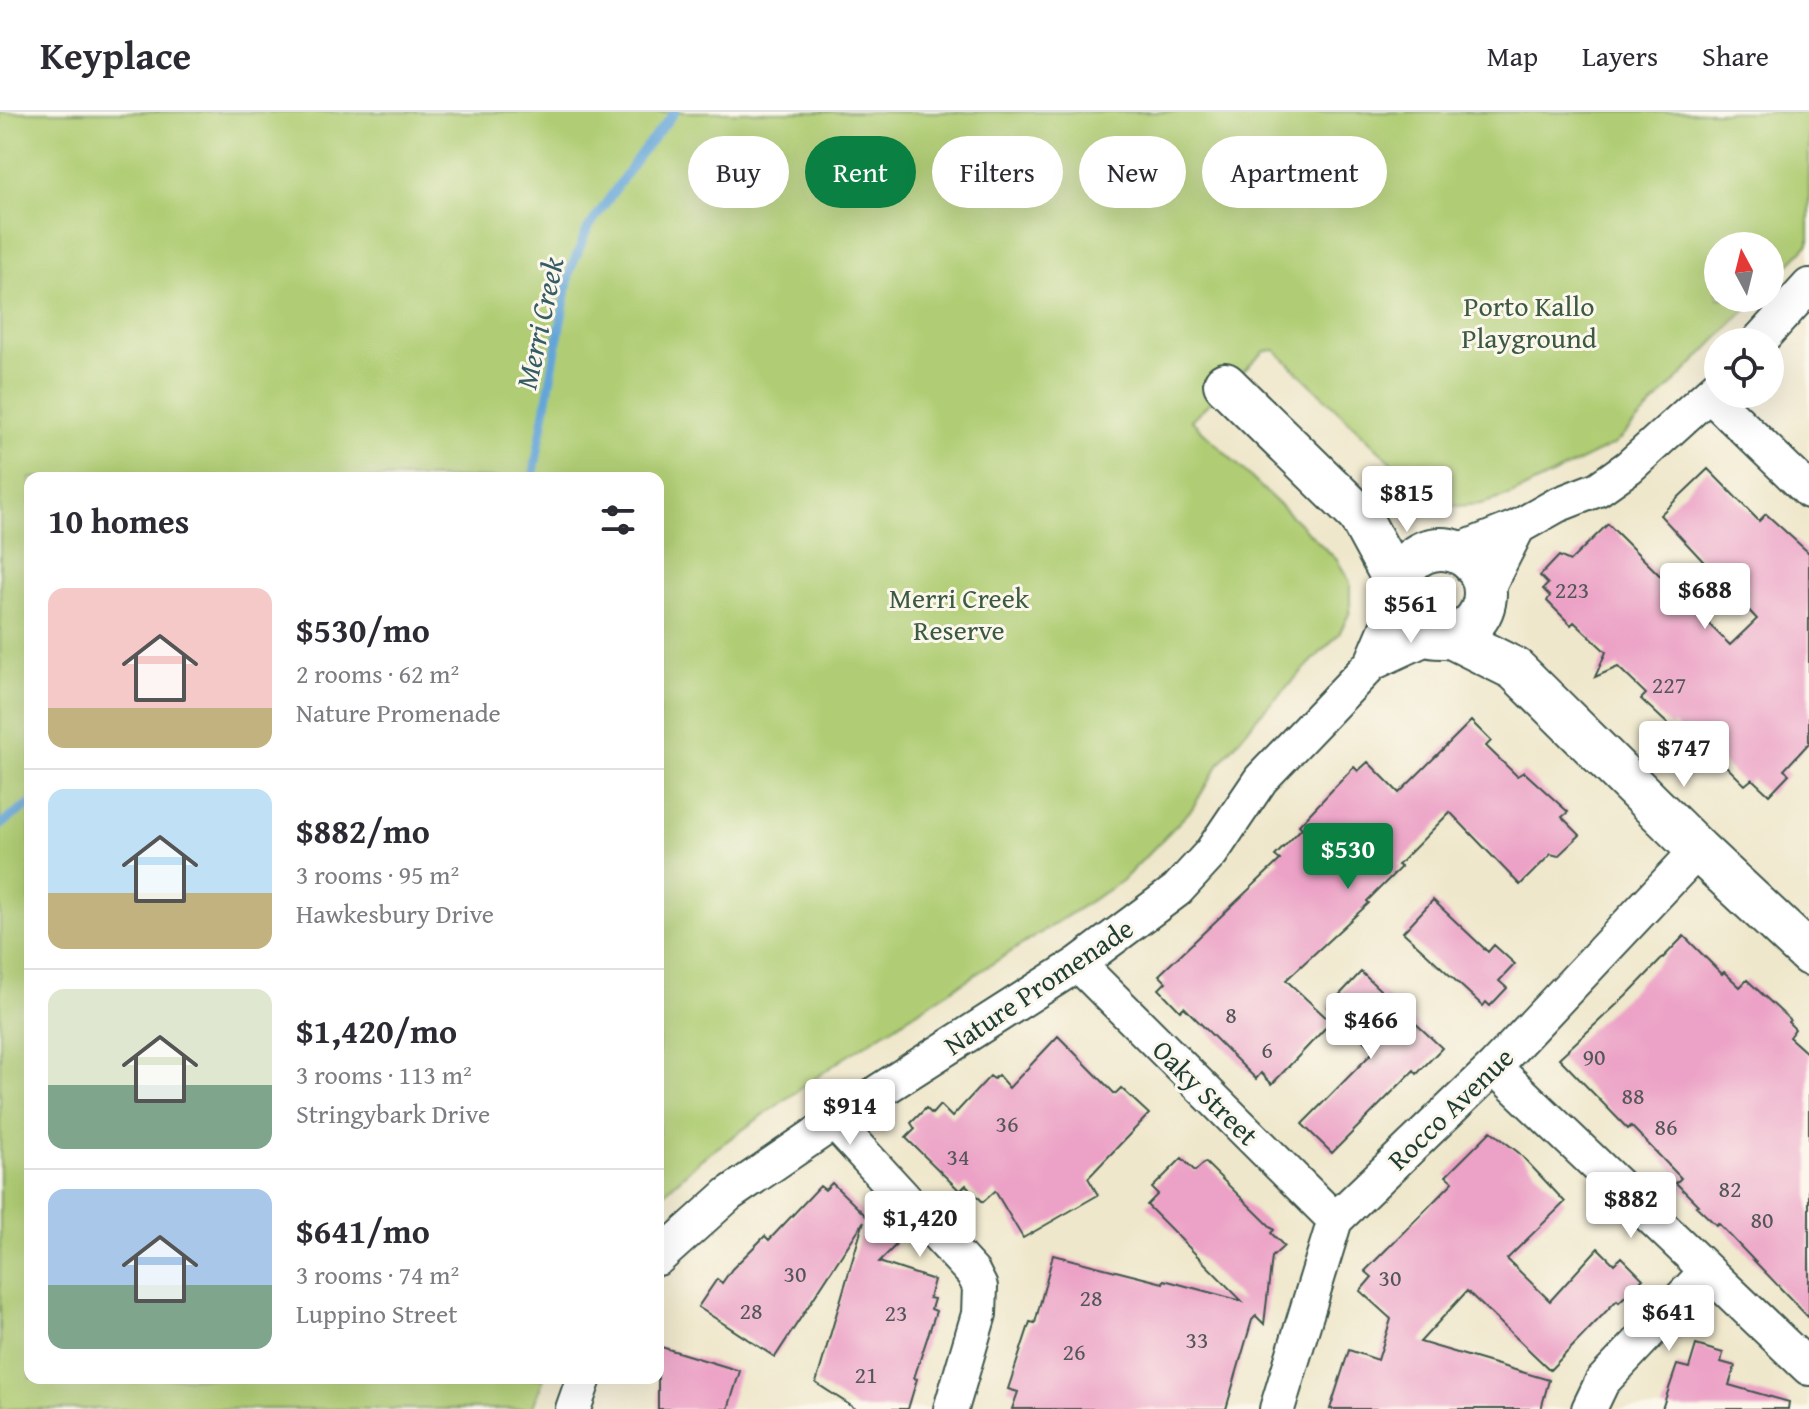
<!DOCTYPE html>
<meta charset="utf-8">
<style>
body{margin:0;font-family:"Gentium Book Plus",serif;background:#f2f2f3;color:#2b2b33;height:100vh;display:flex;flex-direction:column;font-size:30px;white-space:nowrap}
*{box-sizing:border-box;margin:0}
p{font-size:26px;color:#7c7c81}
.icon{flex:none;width:44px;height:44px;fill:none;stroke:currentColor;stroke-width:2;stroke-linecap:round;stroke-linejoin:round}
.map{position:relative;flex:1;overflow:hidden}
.drawer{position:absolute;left:24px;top:360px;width:640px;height:912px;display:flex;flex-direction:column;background:#fff;border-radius:16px;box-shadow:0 8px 32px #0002}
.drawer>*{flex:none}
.guide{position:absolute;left:688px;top:24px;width:760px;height:72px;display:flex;gap:16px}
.needle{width:52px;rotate:353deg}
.fabs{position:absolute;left:1704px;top:120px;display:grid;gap:16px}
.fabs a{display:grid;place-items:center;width:80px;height:80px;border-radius:50%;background:#fff;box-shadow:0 8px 32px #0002;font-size:40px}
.price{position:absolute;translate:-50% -68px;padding:0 18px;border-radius:8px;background:#fff;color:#222;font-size:26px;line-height:52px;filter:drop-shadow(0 2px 4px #0008)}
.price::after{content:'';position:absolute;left:50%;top:48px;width:24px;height:18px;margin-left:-12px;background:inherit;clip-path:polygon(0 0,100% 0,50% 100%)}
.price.active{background:#0b8043;color:#fff}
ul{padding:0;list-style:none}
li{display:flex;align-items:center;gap:24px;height:200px;padding:0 24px}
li+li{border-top:2px solid #e1e1e2}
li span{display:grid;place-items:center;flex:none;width:224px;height:160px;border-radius:16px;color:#555}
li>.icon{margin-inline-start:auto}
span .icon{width:96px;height:96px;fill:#fffc;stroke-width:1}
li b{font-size:34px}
h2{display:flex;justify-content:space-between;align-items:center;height:96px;padding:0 24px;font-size:34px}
.pill{padding:0 28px;border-radius:36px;background:#fff;box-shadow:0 8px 32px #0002;font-size:28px;line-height:72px}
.pill.active{background:#0b8043;color:#fff}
header{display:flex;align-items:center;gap:48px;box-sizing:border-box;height:112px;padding:0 40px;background:#fff;border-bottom:2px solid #e1e1e2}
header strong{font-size:38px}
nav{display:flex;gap:44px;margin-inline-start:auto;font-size:28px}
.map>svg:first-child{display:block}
.green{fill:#b0cd74;stroke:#688554;stroke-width:2}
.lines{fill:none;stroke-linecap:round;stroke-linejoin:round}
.stream{stroke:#64a5d8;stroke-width:9}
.building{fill:#eca2c6}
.minor-casing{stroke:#3e564b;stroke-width:38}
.tertiary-casing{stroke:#3e564b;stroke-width:46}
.minor{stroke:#fff;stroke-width:34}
.tertiary{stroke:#fff;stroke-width:42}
.labels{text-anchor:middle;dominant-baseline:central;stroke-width:6;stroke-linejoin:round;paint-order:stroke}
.number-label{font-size:24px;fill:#525658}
.park-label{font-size:28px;fill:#3c5a41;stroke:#fbf7ec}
.street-label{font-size:28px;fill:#1f3d34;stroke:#fbf7ec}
.water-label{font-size:30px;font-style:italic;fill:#345c65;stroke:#fbf7ec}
</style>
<header>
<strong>Keyplace</strong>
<nav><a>Map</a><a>Layers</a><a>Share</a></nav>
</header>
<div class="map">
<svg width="1809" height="1297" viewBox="0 0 1809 1297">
<rect width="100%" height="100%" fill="#fbf7ec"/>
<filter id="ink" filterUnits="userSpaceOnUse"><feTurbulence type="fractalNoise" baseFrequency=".0125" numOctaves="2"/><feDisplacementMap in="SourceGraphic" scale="16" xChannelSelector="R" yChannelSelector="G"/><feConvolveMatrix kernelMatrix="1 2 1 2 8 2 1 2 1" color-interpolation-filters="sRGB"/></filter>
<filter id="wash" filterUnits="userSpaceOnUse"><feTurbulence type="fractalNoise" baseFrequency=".006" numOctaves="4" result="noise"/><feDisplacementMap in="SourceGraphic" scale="32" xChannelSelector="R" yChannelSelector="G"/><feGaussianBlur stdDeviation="1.8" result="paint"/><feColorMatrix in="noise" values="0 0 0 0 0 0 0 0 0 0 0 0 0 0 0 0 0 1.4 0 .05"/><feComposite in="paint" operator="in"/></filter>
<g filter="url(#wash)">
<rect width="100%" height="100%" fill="#efe7cb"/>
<path class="green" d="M0 0H1809V132L1770 172V134H1718V186H1757L1615 332 1511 383 1481 392 1457 394 1435 392 1275 238 1265 239 1191 308 1337 448 1350 470V500L1339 522 1259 603 1219 652 1192 697 1122 769 841 948 700 1048 658 1087V366H30V1266H544L532 1297H0Z"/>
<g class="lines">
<path class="stream" d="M533 366 570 159 587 118 640 42 675 0
M0 713 30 692"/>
</g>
<g id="blocks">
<path class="building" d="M1708 357 1759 409 1766 402 1809 441V631L1784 658 1789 662 1769 683 1752 667 1745 673 1721 649 1719 652 1674 612 1671 615 1641 587 1646 582 1618 555 1595 565 1606 540 1574 510 1571 513 1547 489 1550 484 1543 477 1548 472 1540 464 1559 444 1570 449 1608 412 1730 533 1757 507 1660 403Z
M1471 609 1491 629 1486 634 1517 664 1524 660 1568 700 1562 705 1580 723 1558 744 1551 742 1520 773 1450 700 1398 753 1401 755 1367 789 1369 791 1286 868 1331 910 1272 972 1261 961 1256 967 1184 895 1180 899 1159 877 1166 870 1159 863 1280 748 1275 744 1302 716 1299 713 1354 655 1358 659 1368 650 1399 681Z
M1433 788 1488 840 1494 833 1515 852 1499 869 1507 876 1490 894 1486 890 1483 894 1403 820Z
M1684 824 1722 862 1724 860 1740 875 1747 868 1790 908 1788 910 1795 917 1789 925 1809 943V1206L1718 1111 1716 1113 1696 1094 1698 1093 1676 1071 1681 1066 1631 1014 1628 1017 1559 946 1626 884Z
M1361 860 1442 936 1417 962 1414 958 1332 1041 1302 1012 1374 939 1328 895Z
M1058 924 1115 982 1121 976 1149 1002 1088 1066 1098 1083 1023 1126 995 1079 983 1090 966 1073 960 1079 906 1026 915 1017 911 1011 926 996 932 1002 940 993 952 1005 990 964 994 967 998 963 1009 976Z
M1491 1019 1519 1041 1565 1090 1507 1147 1550 1189 1598 1136 1614 1152 1621 1145 1643 1167 1619 1190 1617 1188 1550 1258 1467 1179 1420 1230 1549 1268 1541 1297H1330L1349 1238 1378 1248 1391 1207 1360 1179 1372 1165 1365 1159 1453 1070 1446 1064Z
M1182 1046 1195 1059 1205 1050 1274 1118 1271 1121 1284 1134 1272 1145 1264 1212 1256 1204 1252 1208 1226 1297H1012L1018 1280 1008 1277 1030 1210 1035 1211 1053 1143 1163 1171 1164 1168 1242 1189 1147 1093 1158 1082 1152 1076Z
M832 1071 896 1133 879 1150 934 1168 929 1186 934 1187 931 1197 936 1199 914 1266 917 1267 908 1297H856L816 1271 864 1109 775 1245 698 1195 717 1167 722 1171 732 1157 765 1124 769 1128 820 1074 825 1078Z
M1696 1233 1723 1241 1721 1250 1735 1254 1729 1273 1789 1290 1788 1297H1662L1677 1253 1689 1256Z
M658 1234 740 1259 728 1297H658Z"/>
</g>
</g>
<g filter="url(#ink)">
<use href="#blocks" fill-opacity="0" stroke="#3e564b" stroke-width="2"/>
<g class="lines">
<defs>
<path id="minor" d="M1758 230 1809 174
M1710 283 1809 379
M1456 440 1518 415 1557 393 1598 377 1629 355 1718 274
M1485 480 1518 415
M1372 551 1430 524
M1078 852 1335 1108
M1494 955 1809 1256
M835 1011 973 1161 980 1175 979 1202 951 1297
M658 1146 729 1082 881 978 1078 852 1177 778 1211 741 1261 667 1372 551 1397 492
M573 1297 584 1266
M1277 1297 1335 1108 1494 955 1698 738
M1589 1297 1602 1270 1706 1160"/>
<path id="tertiary" d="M1225 272 1359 403 1397 473
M1397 481a44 44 0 1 1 88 0a44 44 0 1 1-88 0Z
M1451 525 1515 557 1698 738 1809 842"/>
</defs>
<use href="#minor" class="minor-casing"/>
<use href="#tertiary" class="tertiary-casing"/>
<use href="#minor" class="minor"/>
<use href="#tertiary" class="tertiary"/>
</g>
</g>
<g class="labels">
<g class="number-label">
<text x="1572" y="477">223</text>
<text x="1669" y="572">227</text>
<text x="1231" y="902">8</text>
<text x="1267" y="937">6</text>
<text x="1594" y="944">90</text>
<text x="1633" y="983">88</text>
<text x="1007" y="1011">36</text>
<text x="1666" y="1014">86</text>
<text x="958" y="1044">34</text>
<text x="1730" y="1076">82</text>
<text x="1762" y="1107">80</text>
<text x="795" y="1161">30</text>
<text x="1390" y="1165">30</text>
<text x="1091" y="1185">28</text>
<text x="751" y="1198">28</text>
<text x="896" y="1200">23</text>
<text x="1197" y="1227">33</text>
<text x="1074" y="1239">26</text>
<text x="866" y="1262">21</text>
</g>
<g class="park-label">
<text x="1529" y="193">Porto Kallo<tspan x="1529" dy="32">Playground</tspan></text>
<text x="959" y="485">Merri Creek<tspan x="959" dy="32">Reserve</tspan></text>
</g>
<g class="street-label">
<text transform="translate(1038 874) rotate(-34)">Nature Promenade</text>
<text transform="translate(1206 980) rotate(45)">Oaky Street</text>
<text transform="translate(1450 996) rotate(-44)">Rocco Avenue</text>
</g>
<g class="water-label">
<text transform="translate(539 211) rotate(-78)">Merri Creek</text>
</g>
</g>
</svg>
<div class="fabs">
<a><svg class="needle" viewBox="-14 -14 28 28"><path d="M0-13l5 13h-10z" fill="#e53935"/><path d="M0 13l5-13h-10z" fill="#7c7c81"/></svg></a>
<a><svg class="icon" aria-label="locate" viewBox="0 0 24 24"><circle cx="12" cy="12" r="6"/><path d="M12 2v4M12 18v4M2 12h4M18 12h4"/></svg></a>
</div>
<b class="price" style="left:1407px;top:422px">$815</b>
<b class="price" style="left:1705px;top:519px">$688</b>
<b class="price" style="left:1411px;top:533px">$561</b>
<b class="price" style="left:1684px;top:677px">$747</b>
<b class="price active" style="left:1348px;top:779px">$530</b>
<b class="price" style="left:1371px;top:949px">$466</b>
<b class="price" style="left:850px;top:1035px">$914</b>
<b class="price" style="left:1631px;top:1128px">$882</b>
<b class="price" style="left:920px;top:1147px">$1,420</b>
<b class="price" style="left:1669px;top:1241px">$641</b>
<div class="guide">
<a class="pill">Buy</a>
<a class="pill active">Rent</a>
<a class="pill">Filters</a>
<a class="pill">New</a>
<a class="pill">Apartment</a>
</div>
<section class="drawer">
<h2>10 homes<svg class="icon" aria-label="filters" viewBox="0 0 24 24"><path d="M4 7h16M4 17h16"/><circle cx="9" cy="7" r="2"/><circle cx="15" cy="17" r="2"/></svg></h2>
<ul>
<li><span style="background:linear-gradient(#f6c9c9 75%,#c2b280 0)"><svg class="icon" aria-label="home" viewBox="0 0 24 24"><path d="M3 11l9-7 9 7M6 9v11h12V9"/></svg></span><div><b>$530/mo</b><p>2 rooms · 62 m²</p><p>Nature Promenade</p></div></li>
<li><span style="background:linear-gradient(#bfe0f5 65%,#c2b280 0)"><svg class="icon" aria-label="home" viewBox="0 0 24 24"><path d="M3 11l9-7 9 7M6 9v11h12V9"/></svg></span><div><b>$882/mo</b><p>3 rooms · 95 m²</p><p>Hawkesbury Drive</p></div></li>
<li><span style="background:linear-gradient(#dfe7d0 60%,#7fa58c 0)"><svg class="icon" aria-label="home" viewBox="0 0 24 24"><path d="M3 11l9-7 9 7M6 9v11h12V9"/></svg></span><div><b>$1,420/mo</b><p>3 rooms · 113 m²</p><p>Stringybark Drive</p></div></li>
<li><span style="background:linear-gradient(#a9c7e8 60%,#7fa58c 0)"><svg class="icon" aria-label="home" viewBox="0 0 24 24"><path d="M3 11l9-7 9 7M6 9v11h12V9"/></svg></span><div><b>$641/mo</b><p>3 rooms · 74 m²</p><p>Luppino Street</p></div></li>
</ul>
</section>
</div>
